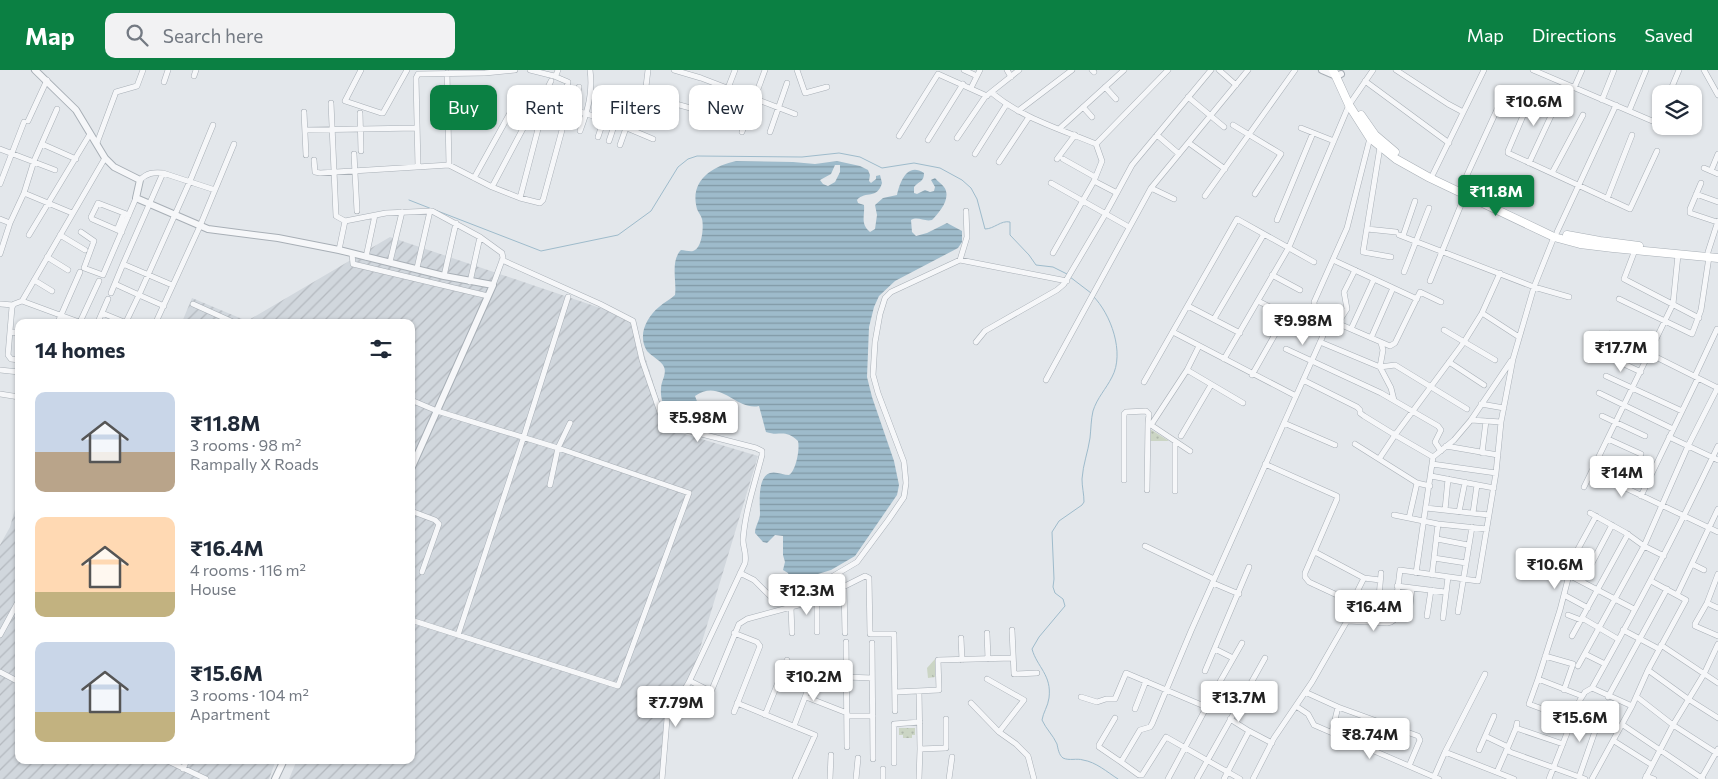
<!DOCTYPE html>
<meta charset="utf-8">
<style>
body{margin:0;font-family:Commissioner,sans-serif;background:#f2f2f3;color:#1f2937;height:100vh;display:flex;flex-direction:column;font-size:19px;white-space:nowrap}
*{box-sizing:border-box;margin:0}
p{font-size:16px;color:#747a83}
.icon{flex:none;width:28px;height:28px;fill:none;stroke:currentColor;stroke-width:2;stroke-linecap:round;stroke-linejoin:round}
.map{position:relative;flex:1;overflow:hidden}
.details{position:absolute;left:15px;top:249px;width:400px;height:445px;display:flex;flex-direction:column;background:#fff;border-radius:10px;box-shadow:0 1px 4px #0004}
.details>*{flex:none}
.guide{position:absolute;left:430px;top:15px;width:475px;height:45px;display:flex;gap:10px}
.fabs{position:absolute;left:1652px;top:15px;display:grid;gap:10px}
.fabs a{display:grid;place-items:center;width:50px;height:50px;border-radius:10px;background:#fff;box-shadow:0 1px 4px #0004;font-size:25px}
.price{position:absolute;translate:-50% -42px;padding:0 11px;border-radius:5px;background:#fff;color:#222;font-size:16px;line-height:32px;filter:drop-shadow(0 1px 2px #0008)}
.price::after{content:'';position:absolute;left:50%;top:30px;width:15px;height:11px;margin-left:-8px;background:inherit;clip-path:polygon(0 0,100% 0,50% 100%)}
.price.selected{background:#0b8043;color:#fff}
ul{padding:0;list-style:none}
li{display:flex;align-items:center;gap:15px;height:125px;padding:0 20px}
li span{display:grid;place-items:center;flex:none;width:140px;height:100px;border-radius:10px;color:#555}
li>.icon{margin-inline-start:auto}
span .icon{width:60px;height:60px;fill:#fffc;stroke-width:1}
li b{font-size:21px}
h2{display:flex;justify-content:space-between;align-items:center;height:60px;padding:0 20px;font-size:21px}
.chip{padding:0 18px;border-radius:10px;background:#fff;box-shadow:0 1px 4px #0004;font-size:18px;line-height:45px}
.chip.selected{background:#0b8043;color:#fff}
header{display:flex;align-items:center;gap:30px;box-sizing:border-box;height:70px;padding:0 25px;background:#0b8043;color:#fff}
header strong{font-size:24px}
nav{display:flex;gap:28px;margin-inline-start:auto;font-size:18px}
.search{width:350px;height:45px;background:#f2f2f3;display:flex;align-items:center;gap:12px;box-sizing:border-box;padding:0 18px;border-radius:10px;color:#747a83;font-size:19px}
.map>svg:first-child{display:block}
.industrial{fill:url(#industrial-furrows)}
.grass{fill:url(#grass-tufts)}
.park{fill:url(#park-dots)}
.water{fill:url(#water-rules);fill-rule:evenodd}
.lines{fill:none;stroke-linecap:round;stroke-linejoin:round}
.stream{stroke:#9ebbcb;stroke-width:1}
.minor-casing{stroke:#a8afb6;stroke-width:6}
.tertiary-casing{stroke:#a8afb6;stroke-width:8}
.secondary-casing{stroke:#a8afb6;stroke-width:9}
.minor{stroke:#f6f7f9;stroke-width:5}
.tertiary{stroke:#f6f7f9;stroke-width:6}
.secondary{stroke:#fff;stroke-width:8}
</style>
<header>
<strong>Map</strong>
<div class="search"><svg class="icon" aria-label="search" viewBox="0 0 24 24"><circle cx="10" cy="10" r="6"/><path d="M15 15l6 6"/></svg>Search here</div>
<nav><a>Map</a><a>Directions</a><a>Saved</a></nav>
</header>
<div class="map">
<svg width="1718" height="709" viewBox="0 0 1718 709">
<defs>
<pattern id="industrial-furrows" width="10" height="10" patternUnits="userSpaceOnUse" patternTransform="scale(1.25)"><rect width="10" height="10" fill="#d1d7dd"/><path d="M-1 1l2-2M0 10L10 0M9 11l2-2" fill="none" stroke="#b4b9bf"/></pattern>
<pattern id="grass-tufts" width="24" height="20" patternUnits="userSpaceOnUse" patternTransform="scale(1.25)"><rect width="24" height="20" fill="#cbd5c4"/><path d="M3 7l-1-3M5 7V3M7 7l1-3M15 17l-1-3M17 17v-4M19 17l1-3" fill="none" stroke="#aeb7aa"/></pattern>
<pattern id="park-dots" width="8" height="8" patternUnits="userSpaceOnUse" patternTransform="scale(1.25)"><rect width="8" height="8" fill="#cbd5c4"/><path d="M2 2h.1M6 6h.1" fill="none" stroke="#aeb7aa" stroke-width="1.8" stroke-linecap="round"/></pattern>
<pattern id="water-rules" width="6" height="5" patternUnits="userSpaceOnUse" patternTransform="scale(1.25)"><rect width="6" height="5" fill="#9ebbcb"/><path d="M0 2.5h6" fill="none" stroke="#8199a6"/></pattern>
</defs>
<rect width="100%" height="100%" fill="#e3e7eb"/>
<path class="industrial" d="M390 167 633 249 668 359 758 386 692 605 666 649 664 709H289L297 690H411V252H182L192 228 247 251Z
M19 425V690H276L269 709H0V475L10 457Z"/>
<path class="grass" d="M935 589V607L928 608 927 598Z"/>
<path class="park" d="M1150 359 1169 371H1150Z
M899 658H915V665H912V668H903V665H899Z"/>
<path class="water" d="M736 91 793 92 815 94 837 91 860 96 868 100 870 105 869 111 871 113 876 109V106L880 105 882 113C877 130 866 120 857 130L858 133 864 135C865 146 860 154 870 162L875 159 877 145 875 135 883 128 897 125C900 112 907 92 924 103 924 112 919 111 914 117V123L917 124 925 120 930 122 934 121 935 117 931 110 935 108C938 112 941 113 944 117 952 128 939 143 932 150 924 152 918 146 911 150L912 162 916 166 927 163 947 153 962 161V172L958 178 895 211 879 226 874 237 869 257 867 307 872 327 894 391 899 415 897 425 855 486 831 500 805 508 799 507 791 511 788 503 783 500 785 492 783 485V466L775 465 767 473 763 472 755 463C755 456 760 450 760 444 760 434 757 407 770 403 776 401 783 405 789 405 796 401 800 379 798 371 784 358 780 367 766 362L759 336C736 341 721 308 695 326L698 334V337L694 341 686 342 682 350H676L667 345C664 337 660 327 661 319 661 311 667 304 664 297 661 290 652 287 647 281 637 265 647 247 659 237 664 232 670 230 675 225 677 212 670 191 681 180 685 180 690 182 693 181 702 179 704 157 702 149 701 145 698 142 697 139 689 110 713 96 736 91ZM835 95H840V102L835 112 828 116 823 114 820 110 831 104Z"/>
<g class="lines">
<path class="stream" d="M409 130 432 139
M435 140 541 181 618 165 651 141 678 97 688 89 697 86 802 87 839 83 860 87 882 98 914 93 940 98 962 110 971 118 977 129 985 159C994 159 1001 150 1010 152V165L1029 185 1036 195 1053 197 1067 204
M1070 207 1091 223
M1093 226C1111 244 1125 283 1112 307 1106 319 1097 328 1093 341 1091 349 1091 359 1090 368 1088 382 1083 394 1082 409 1082 417 1084 424 1084 432L1082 435 1059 451 1052 462 1054 509 1053 517 1055 523 1063 529 1065 536 1039 567 1032 579C1037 597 1052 605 1049 628 1048 636 1043 643 1042 650 1046 659 1053 665 1057 674 1058 679 1059 685 1063 688 1069 691 1077 688 1083 690 1096 692 1107 702 1118 709"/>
<defs>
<path id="minor" d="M361 0 345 31 381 43H383L407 0
M530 0 554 6 556 5 558 0
M674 0 701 8 795 44
M797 0 805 23 827 17
M964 0 977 6
M1007 0 1011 7
M1092 0 1094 2
M1219 0 1236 15
M1396 0 1448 34 1463 42
M1533 0 1657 53 1661 42
M1704 0 1718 25
M447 3 449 95
M194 6 196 0
M554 6 568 12 563 33 564 36 568 38
M1365 11 1449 73
M164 12 168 0
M1105 17 1116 29
M971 18 980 0
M1574 18 1582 0
M626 20 701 41
M1534 20 1508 81V83L1630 139 1657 81
M992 23C1022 48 1060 59 1096 74
M1669 24 1679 0
M645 25 648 0
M1188 27 1224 57
M1602 30 1614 0
M331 33 336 146 345 151 339 180
M1083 37 1092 47
M574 40 579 17
M1018 41 1072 0
M1629 41 1646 0
M304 42 306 85
M360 43 361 81
M716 49 735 0
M28 51 47 10
M1233 55 1281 84 1255 124
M1301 58 1334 71
M1059 59 1124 0
M305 60 417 58
M580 61C588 40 593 22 590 0
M742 62 765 0
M770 62 787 13
M1157 65 1179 84
M899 66 938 4 987 26
M598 67 604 49
M957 68 985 27 1019 0
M928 70 963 14
M609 71 615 53
M97 73 116 22 137 16 143 0
M1189 73 1225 99
M42 74 76 89
M1096 74 1168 0
M1096 74 1102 91 1094 111 1117 123
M620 75 626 58
M1380 77 1363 182 1391 187
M0 79 55 100
M354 84 357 141
M975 84 1006 35
M1057 89 1075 65
M1063 89 1095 107
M314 90 315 102 320 103 449 95 492 117 520 128 540 133 543 130 568 38 615 53 653 69
M999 92 1029 47
M1529 93 1558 31
M418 97 416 8 418 4 485 3 515 0
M1704 98 1718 104
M1711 101 1718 84
M163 103 123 194 172 215
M1552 103 1583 45
M1433 104 1484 0
M474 108 510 43
M140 110C147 103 153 102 163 103L215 120
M1051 113 1129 157
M1701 113 1690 139V143L1717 152
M0 114 24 52
M492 117 527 51 533 47 551 11
M1151 118 1174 129
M1461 118 1506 20
M24 123 72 143
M1696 124 1718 132
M1205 126 1295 0
M520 128 538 59
M1607 129 1632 65
M0 149 10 153
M1277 150 1313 63
M345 151 386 143 432 141 480 167 502 183 503 188 493 215
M1367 159 1396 162
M117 160 124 143
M81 162 94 171 84 198 103 205 136 128
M122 162 92 149 91 147 98 133 129 145
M1557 162 1616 35
M29 165 90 64
M60 165 85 180
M1399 165 1534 217 1569 227
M1403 166 1415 131
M1635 180 1624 209 1699 248
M1708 182 1718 151
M1053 183 1094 111
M0 184 10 153 24 123 34 91 57 39
M352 184 353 194 488 226
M47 187 68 200
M366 187 375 145
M502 190 600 234 633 251 642 290 663 351 682 359 756 378 762 381V385C755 413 745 441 743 470 743 478 747 483 745 493L689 612
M960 190 1067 211
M1333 190 1417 229
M390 192 402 142
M417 198 430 141
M1404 202 1429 138
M1272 205 1300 220
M444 206 456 153
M34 210 52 221
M1430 211 1465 125
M470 212 480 167
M115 214 139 225 126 252
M111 223 123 194
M1619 229 1692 264 1701 240 1709 187
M22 231 105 88
M1 234 13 235
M193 234 233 252
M164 236 139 225 190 111 213 55
M1188 236 1240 263
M102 243 124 252
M1482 243 1519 267
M1214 249 1264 164
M1330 250 1390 276 1395 273 1420 222 1441 232
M58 252 80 202
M80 252 99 211
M98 252 108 229
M156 252 200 156 234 74
M1338 253 1347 239 1344 222 1355 200
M1351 259 1374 209
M1444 260 1495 290
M10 262 19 263
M1173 262 1296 326
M1610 264 1718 318
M1371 268 1393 218
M976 272 985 261 1057 220 1064 214 1106 143 1132 95 1211 0
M1320 272 1380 297 1395 295 1467 339
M1381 273 1383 280 1380 297 1391 318 1394 330
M1286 279 1381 323 1438 356 1441 360 1435 372 1441 381
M1609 287 1641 302
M1224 289 1289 177 1349 35 1373 0
M19 290 11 289 8 285 12 237 14 234 22 231 79 252
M1449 292 1484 315
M0 300 19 302
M1187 300 1243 333
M1252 305 1286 245 1258 231
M1606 306 1682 341
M1695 306 1717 259
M1046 310 1151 118 1248 0
M1303 310 1357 337 1360 340V343L1364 346 1395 365 1379 389
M1144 312 1237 149 1314 192
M1599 323 1673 359
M0 324 19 327
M411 330 437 341 558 378 689 423 618 616 411 550
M1481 334 1504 338
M1602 346 1645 366
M1471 350 1501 352
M1284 353 1335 375
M1151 355 1187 300 1199 276
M1181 366 1211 315
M1669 367 1718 390
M1608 369 1641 384
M1355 374 1417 413 1430 416
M1446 376 1498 385
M1482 383 1486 351
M1433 387 1395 365 1464 272 1482 243 1500 203
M1432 394 1496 403
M1592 402 1718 462
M1431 406 1494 418
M1124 410V344L1126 342 1146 341 1149 344 1148 353 1190 381
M550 415 558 378 570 353
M1584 417 1673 234 1678 185
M1147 420 1148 353
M1175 421V371
M1641 426 1698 308
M1426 438 1489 445
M1445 440 1448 409
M411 441 435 450 439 454 422 502
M1459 442 1465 412
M1473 443 1477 415
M1590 443 1626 463 1644 476 1664 486
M1394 445 1438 454 1487 459
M1596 446 1565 503 1634 539
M1409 448 1417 413
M1437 469 1468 475
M1145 476 1214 509
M1315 482 1364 508 1380 510
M1434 488 1466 493
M1692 494 1704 500
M740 503 754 510 777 533 796 528 857 492 889 449 904 427 906 413 904 392 878 323 873 305 875 272 880 244 885 228 891 222 960 190 967 167 966 141
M1416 503 1433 387 1454 370 1471 350 1511 291
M1718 504 1707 533 1695 554V556L1718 566
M1432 505 1438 454
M1569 505 1560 540 1538 609 1582 626
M1582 512 1612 455
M1213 513 1239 524
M1397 516 1445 522
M844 517 845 563
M1564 525 1588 538
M1677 525 1718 439
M817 530V562
M1352 532 1364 508
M1707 533 1718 538
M791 538 792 563
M1458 542 1472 457
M1394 544 1409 545 1412 518
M1568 545 1581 550
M1427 546 1431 520
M1443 548 1448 507
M1582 548 1618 569
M1347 551 1387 553 1391 552 1394 550 1400 500 1478 511 1496 403 1501 352 1513 289 1534 217 1554 167
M1377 552 1381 503
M1012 560 1014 604 1037 603
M1623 560 1659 579
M987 563 988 589
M0 565 19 530
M458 565 523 369 568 227
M1572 566 1628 464
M961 568 962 590
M846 572 847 677
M872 573 873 689
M1661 575 1718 613
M1215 579 1233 588
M1585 584 1605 594
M1545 586 1573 594 1564 620
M1578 596 1644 476 1688 376 1718 317
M1648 600 1688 629 1718 648
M1205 601 1249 497
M0 602 19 612
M846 607 872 608
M987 609 1024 630 999 662
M1538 609 1529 634 1572 650
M1592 618 1632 636 1648 600 1686 530 1651 511
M895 622 939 620 938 590 1013 588
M1305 622 1338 637
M806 627 847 643
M1081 627 1097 632 1106 629H1115L1126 603 1204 636 1205 640 1168 709
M1608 627 1667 519
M1637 627 1673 655 1718 684
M737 633 815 665 795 709
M971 633 999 662 1016 674 1028 686 1034 709
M706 634 739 554 747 549 817 530 865 506 869 508 870 564H894L895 641
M1296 636 1308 644 1314 655 1439 709
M1205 638 1242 573
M1135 639 1146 611
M734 642 760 576 757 572 734 563
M765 645 787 590
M847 646H873
M1115 648 1099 675V677L1121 692
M1517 653 1516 658 1563 674
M1623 655 1703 709
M794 656 815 601
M1516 658 1508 677 1507 679 1510 682 1585 709
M1249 661 1272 673
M1332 662 1338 637 1418 666 1420 670 1409 696
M1485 666 1508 677
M1614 671 1652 695
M920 679 946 678V649
M1479 680 1494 646
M1445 682 1514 709
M166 690 206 709
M894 693V654L920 652
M183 699 187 690
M1497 702 1507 679
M1646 706 1654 709
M1434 707 1445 682 1485 604
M1579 707 1600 647
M662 709 667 649 689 612H692L710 621
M830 709 831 685
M856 709 858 688
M883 709V699
M919 709 920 679 919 621
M949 709 952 687
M1197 709 1265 588
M1224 709 1249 661 1230 649
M1240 709 1166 667 1142 705H1139L1121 692 1140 660 1150 657 1152 654 1191 561 1330 250 1315 242 1314 232 1347 158 1370 68
M1253 709 1274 668 1312 612 1347 551 1352 532 1309 512 1305 507V503L1337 429V426L1265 394
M1549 709 1580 630 1585 622 1592 618C1636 539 1679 458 1718 376
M1592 709 1632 636
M1645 709 1673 655 1704 604 1718 574
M1701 709 1718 679"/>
<path id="tertiary" d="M35 0 76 40 105 88 114 97 140 110 136 128 208 159 278 168 339 180 444 206 493 215 411 399
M1322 0 1336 6 1341 4
M275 709 284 690"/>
<path id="secondary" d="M1333 0 1349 35 1370 68 1396 89 1430 108 1554 167 1580 174 1613 178 1718 188
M1361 45 1375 65 1395 82
M1567 165 1600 171 1639 176"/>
</defs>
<use href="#minor" class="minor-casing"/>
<use href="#tertiary" class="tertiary-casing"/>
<use href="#secondary" class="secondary-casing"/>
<use href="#minor" class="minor"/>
<use href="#tertiary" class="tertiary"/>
<use href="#secondary" class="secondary"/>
</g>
</svg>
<div class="fabs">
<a><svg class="icon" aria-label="layers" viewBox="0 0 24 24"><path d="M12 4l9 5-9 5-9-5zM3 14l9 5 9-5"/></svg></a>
</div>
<b class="price" style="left:1534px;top:57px">₹10.6M</b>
<b class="price selected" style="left:1496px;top:147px">₹11.8M</b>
<b class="price" style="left:1303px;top:276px">₹9.98M</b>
<b class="price" style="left:1621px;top:303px">₹17.7M</b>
<b class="price" style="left:698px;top:373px">₹5.98M</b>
<b class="price" style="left:1622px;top:428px">₹14M</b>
<b class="price" style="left:1555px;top:520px">₹10.6M</b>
<b class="price" style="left:807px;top:546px">₹12.3M</b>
<b class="price" style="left:1374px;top:562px">₹16.4M</b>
<b class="price" style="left:814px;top:632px">₹10.2M</b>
<b class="price" style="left:1239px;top:653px">₹13.7M</b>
<b class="price" style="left:676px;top:658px">₹7.79M</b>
<b class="price" style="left:1580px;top:673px">₹15.6M</b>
<b class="price" style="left:1370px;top:690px">₹8.74M</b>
<div class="guide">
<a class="chip selected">Buy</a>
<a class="chip">Rent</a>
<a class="chip">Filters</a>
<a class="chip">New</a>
</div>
<section class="details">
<h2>14 homes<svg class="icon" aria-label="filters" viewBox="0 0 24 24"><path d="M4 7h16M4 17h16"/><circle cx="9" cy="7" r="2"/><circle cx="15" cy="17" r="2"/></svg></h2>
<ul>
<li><span style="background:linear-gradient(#c9d6e8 60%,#b9a48a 0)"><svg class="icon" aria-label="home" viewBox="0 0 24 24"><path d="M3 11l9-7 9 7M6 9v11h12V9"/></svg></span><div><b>₹11.8M</b><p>3 rooms · 98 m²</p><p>Rampally X Roads</p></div></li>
<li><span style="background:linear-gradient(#ffd9b3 75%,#c2b280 0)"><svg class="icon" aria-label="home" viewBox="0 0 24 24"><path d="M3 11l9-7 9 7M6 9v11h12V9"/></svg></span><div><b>₹16.4M</b><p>4 rooms · 116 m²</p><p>House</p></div></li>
<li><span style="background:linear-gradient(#c9d6e8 70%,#c2b280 0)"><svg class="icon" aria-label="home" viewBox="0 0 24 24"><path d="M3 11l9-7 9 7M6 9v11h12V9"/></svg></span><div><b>₹15.6M</b><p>3 rooms · 104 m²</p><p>Apartment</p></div></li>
</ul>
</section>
</div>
